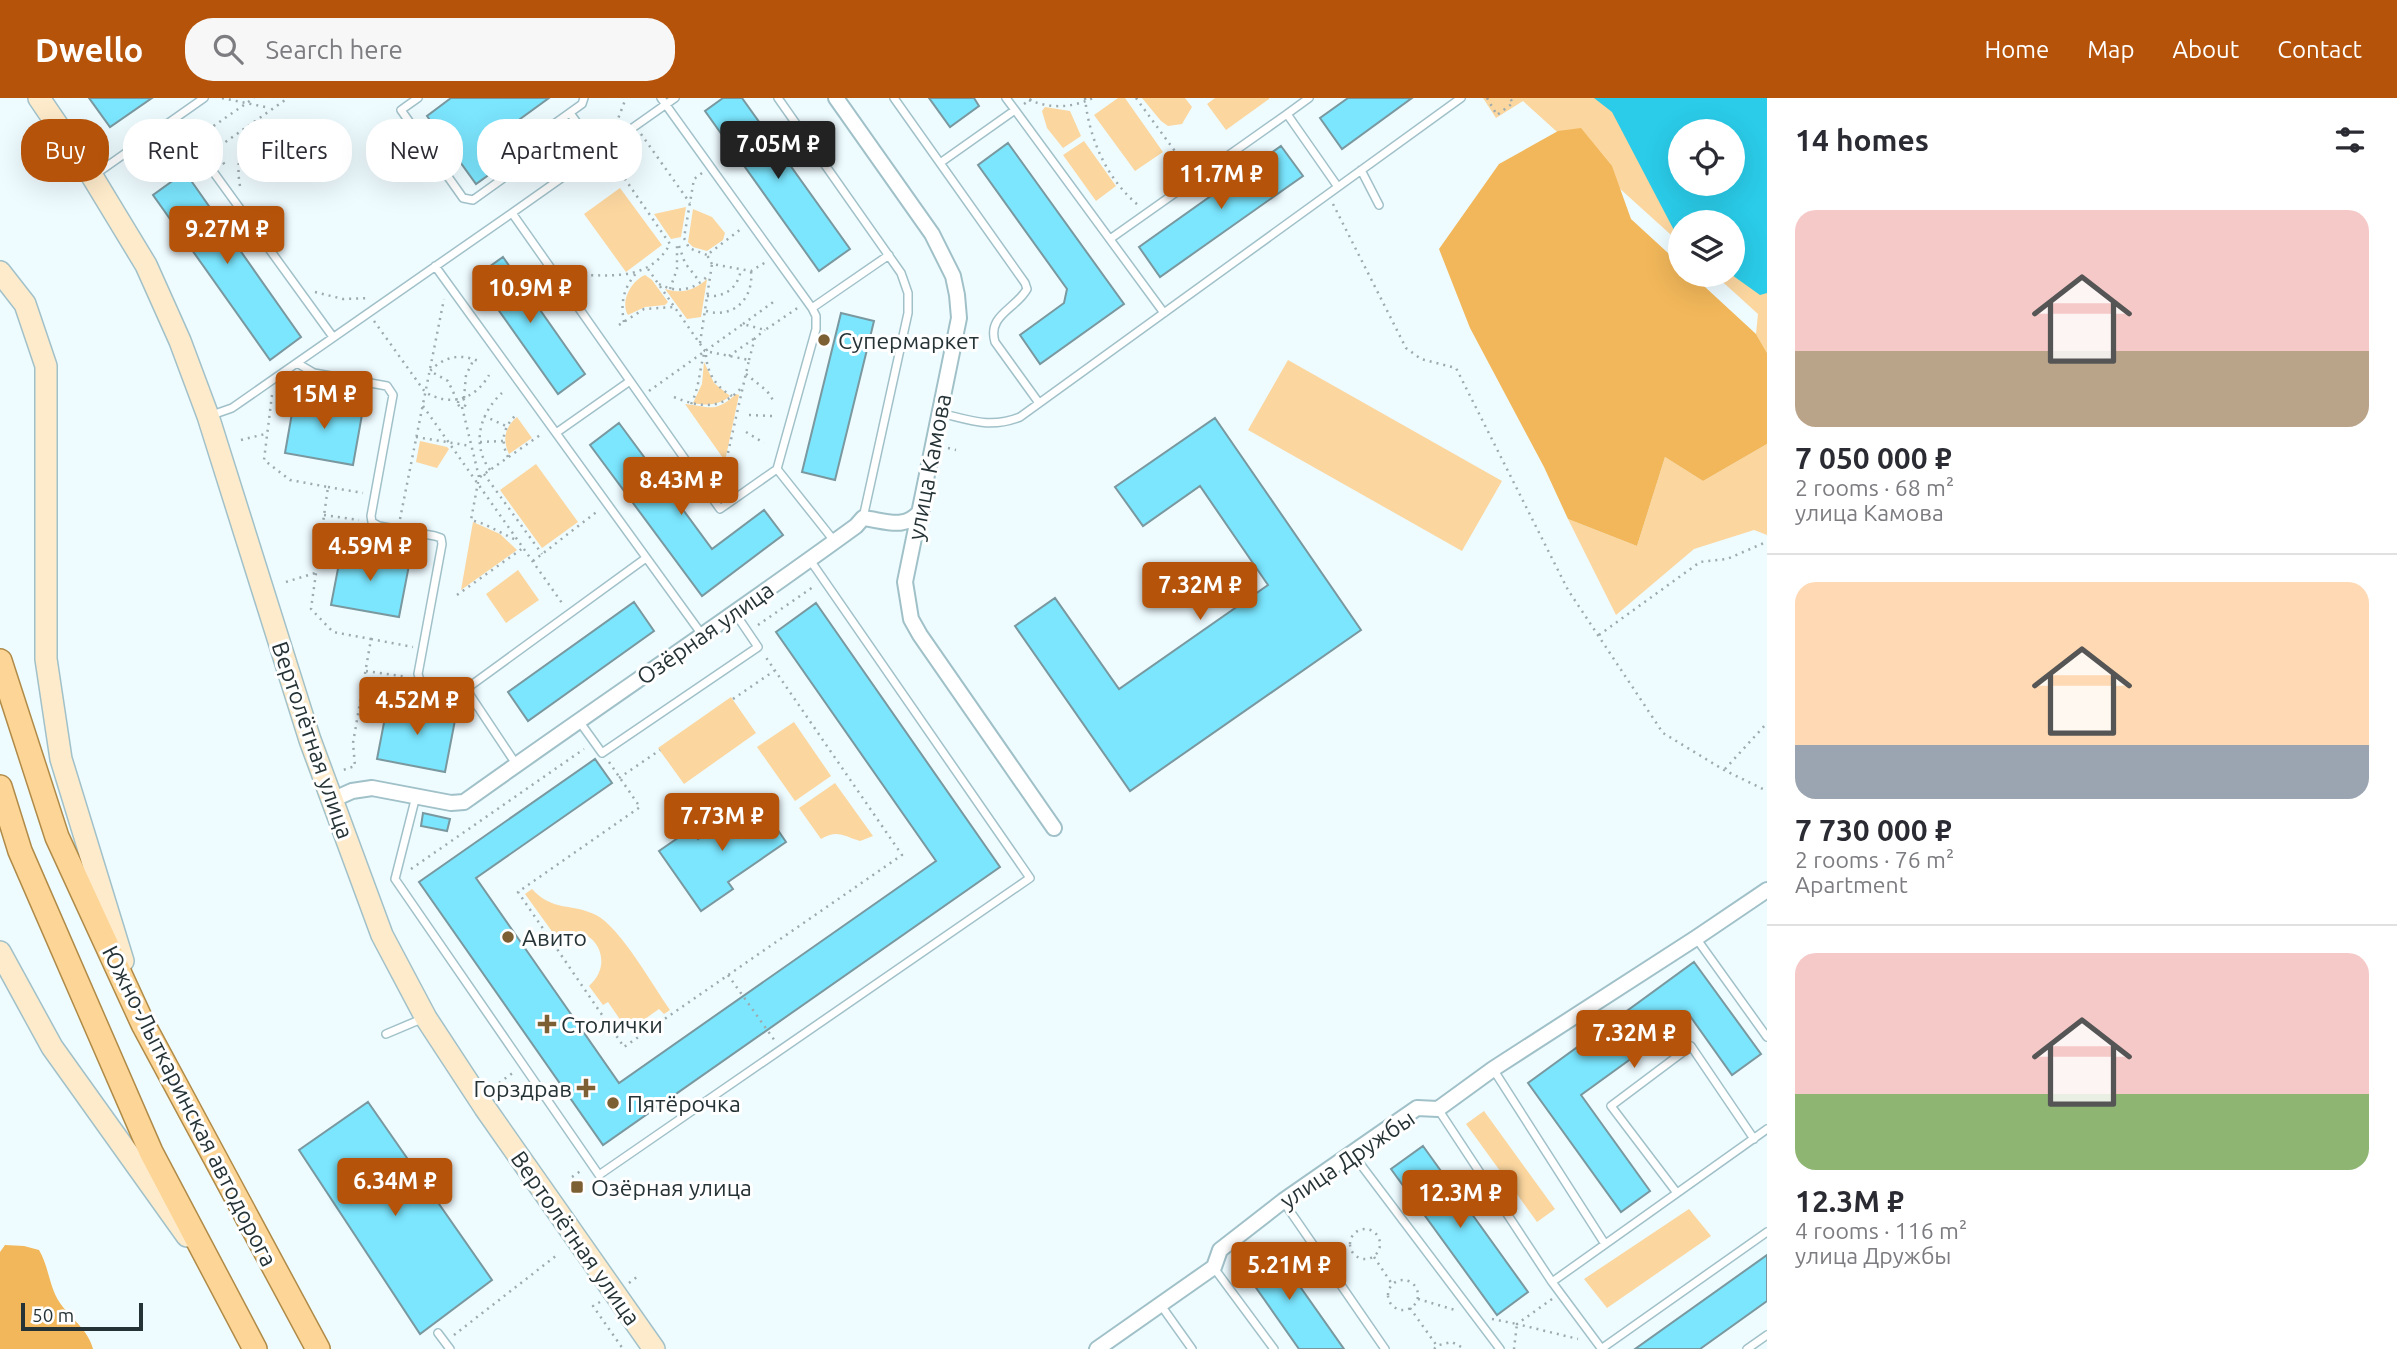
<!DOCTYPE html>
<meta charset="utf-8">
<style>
body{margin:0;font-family:Ubuntu,sans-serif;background:#f7f7f7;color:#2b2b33;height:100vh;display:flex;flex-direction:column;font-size:26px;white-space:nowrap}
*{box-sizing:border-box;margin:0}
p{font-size:23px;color:#7c7c81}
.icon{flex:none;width:38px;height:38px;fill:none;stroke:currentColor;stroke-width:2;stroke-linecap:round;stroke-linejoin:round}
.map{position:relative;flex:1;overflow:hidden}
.drawer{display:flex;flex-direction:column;background:#fff;width:630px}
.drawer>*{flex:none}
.hud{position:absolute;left:21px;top:21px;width:665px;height:63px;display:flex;gap:14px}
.tools{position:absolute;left:1668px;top:21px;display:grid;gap:14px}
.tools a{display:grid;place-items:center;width:77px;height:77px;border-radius:50%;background:#fff;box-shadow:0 7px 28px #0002;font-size:35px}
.scale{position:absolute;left:21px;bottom:18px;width:122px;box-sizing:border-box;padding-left:7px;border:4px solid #263336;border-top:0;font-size:19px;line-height:24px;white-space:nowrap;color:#263336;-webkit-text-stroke:5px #fff;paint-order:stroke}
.price{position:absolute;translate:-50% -60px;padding:0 16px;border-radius:7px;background:#b45309;color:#fff;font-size:23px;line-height:46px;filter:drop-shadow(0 2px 4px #0008)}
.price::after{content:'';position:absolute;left:50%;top:42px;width:21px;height:16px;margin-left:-10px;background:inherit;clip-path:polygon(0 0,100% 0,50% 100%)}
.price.selected{background:#222;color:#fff}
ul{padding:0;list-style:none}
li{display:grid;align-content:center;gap:14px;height:371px;padding:0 28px}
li+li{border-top:2px solid #e1e1e2}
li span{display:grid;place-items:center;height:217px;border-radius:21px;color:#555}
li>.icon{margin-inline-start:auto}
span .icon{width:126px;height:126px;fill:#fffc;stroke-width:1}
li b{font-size:30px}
h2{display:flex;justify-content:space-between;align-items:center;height:84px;padding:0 28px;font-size:30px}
.tag{padding:0 24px;border-radius:28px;background:#fff;box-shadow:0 7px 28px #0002;font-size:24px;line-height:63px}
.tag.selected{background:#b45309;color:#fff}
header{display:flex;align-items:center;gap:42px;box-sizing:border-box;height:98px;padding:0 35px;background:#b45309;color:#fff}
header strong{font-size:33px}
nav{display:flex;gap:38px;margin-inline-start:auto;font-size:24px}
.search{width:490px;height:63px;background:#f7f7f7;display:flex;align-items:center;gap:18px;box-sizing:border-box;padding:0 24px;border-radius:28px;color:#7c7c81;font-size:26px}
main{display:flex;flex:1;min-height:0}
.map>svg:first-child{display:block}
.green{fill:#fbd69f;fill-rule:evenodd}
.forest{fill:#f2b75a}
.water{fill:#2acce9;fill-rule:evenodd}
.building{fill:#7be6fe;stroke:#79989f;stroke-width:2}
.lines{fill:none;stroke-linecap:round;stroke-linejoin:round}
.lane-casing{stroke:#a1c1c9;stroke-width:10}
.street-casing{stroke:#a1c1c9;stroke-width:18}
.secondary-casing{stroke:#a1c1c9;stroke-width:24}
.primary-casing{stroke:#b08b48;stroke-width:26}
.path{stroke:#9daaae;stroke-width:2.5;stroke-dasharray:2 5;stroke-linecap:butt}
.lane{stroke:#fff;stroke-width:7}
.street{stroke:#fff;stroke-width:14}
.secondary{stroke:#feebcb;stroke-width:21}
.primary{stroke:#fdd697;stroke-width:23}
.poi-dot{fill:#7c5f33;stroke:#fff;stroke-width:2.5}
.labels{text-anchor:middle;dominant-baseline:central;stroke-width:6;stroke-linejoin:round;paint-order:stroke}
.poi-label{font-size:23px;fill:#263336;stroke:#fff;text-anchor:start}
.street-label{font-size:23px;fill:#263336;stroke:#fff}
</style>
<header>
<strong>Dwello</strong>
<div class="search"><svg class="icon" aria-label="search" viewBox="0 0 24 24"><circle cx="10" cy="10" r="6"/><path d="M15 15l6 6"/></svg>Search here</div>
<nav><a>Home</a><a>Map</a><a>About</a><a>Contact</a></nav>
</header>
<main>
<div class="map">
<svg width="1767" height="1251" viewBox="0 0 1767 1251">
<rect width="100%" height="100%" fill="#eefbff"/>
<path class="green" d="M1118 0H1125L1163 54 1135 73 1094 17Z
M1142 0H1185L1192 9 1182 26 1168 28 1161 23Z
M1215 0H1269V1L1226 32 1207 6Z
M1483 0H1767V255L1756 236 1758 216 1715 177H1732V124H1680V145L1523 3 1496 20ZM1680 33H1732V86H1680Z
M1045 9 1070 13 1081 38 1063 50 1047 30 1042 13Z
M1084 43 1116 88 1096 103 1063 57Z
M620 90 662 147 626 174 584 116Z
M686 109 681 139 671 141 654 116Z
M693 111 712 119 725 135 723 142 707 153 693 149 688 144Z
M645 177 652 182 668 204 665 207 645 209 628 217C620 204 631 183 645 177Z
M707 181 701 219 687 221 665 191C683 196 693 193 707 181Z
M1288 262 1502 383 1462 453 1248 332Z
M704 264 714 285 730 298C720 307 706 308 693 305L702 286Z
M736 296 739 297 725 363 685 306C709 308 715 316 736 296Z
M517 319 532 340 509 356C502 341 505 329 517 319Z
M420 343 447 349 449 351 437 370 416 364Z
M1767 346V437L1754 432 1694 451 1616 517 1568 421 1637 448 1665 359 1703 383Z
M536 366 578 424 542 450 500 392Z
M473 424 500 436 517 452 461 492Z
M518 472 539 502 506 525 486 496Z
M731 599 756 635 684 686 658 650Z
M794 624 831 678 795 703 757 649Z
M835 685 873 738 860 743C844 738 837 731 821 741L799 710Z
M532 791C553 814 572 805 596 817 620 829 653 888 670 912L664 916 659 911 628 933 608 904 603 907 589 888C619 862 589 819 556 839L525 796Z
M1484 1013 1555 1111 1537 1124 1466 1026Z
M1689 1111 1711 1138 1607 1210 1584 1181Z"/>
<path class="forest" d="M1581 30 1612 68 1631 121 1680 166V177H1692L1756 236 1767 255V346L1703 383 1665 359 1637 448 1568 421 1544 369 1470 230 1439 151 1499 66 1558 33Z
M5 1147 24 1148 39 1152C49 1169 49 1189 60 1205 71 1221 88 1231 93 1251H0V1154Z"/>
<path class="water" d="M1594 0H1767V195L1760 197 1732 177V124H1680V140L1676 136 1612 14ZM1680 33H1732V86H1680Z"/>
<path class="building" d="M89 0H152L110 29Z
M451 0H549L516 24 524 35 500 52 508 63 476 86 427 18Z
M723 0H742L850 151 819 173 705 13Z
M929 0H974L979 8 950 29Z
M1348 0H1412L1342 51 1320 20Z
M1008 45 1124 206 1040 266 1020 237 1064 205 1067 191 978 67Z
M1281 48 1303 78 1160 179 1139 149Z
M185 74 301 239 270 262 153 97Z
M503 159 585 276 558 296 475 179Z
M841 215 874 223 835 382 802 374Z
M295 298 363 311 353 367 285 355Z
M1215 320 1361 532 1130 693 1015 528 1055 500 1119 591 1268 487 1200 388 1143 428 1115 389Z
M619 325 712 451 764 412 783 437 702 498 590 347Z
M342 450 410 462 399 519 331 507Z
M634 504 654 533 528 623 508 594Z
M816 505 1000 769 603 1047 419 784 595 661 612 685 476 780 619 985 936 763 776 534Z
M388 604 456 617 445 674 377 661Z
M756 700 786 744 728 784 733 791 701 813 659 753 691 731 698 741Z
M423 715 450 721 447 733 421 728Z
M1694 864 1761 956 1732 977 1690 918 1581 997 1650 1093 1621 1114 1528 985Z
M368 1004 492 1182 420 1236 299 1052Z
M1423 1048 1528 1194 1497 1217 1391 1071Z
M1270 1146 1344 1251H1299L1240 1167Z
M1767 1157V1203L1700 1251H1635Z"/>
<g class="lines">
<defs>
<path id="lane" d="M418 0 401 12 463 100 473 102 512 74 524 56 536 46 547 31 582 6 584 0
M661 0 812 210 889 157
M675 0 512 115 720 411 777 371 816 231V218L812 210
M778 0 901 175 908 195V215L863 420
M894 0 1025 185 1027 191C1016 211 987 217 995 244L1039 305
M1006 0 1015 12
M570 15 598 54
M1287 16 1309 0
M175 21 333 239
M940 65 1015 12 1164 215
M1361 72 1379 107
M93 78 204 0
M1110 141 1287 16 1338 89
M435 168 703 538
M297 265 314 275 387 288 393 297 371 418 372 424 379 428 435 438 441 440 442 446 418 576 420 582 425 584 466 591 516 666
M940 315C970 322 990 331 1020 319L1461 0
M212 317 232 310 512 115
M556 335 630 283
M777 371 835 444
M466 591 646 460
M579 623 602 655 758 549 735 515
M416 698 395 781 599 1077 1030 780 810 462
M1696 840 1767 939
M386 936 424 920
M1493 971 1605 1146
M1438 1011 1552 1184 1601 1250
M1352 1055 1500 1251
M1677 1095 1611 1008 1691 948 1754 1041
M1283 1103 1385 1251
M1214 1170 1274 1251
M1552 1184 1767 1031
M1160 1206 1192 1251
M438 1235 450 1251
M1601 1251 1767 1134
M1747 1251 1767 1237"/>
<path id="street" d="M836 0 932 136 953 178 957 197 959 220 905 484 911 521 920 537 1054 730
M332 702 352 693 372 690 451 705 464 704C594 611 727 522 856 428L863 420C887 423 906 433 922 411
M1097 1251 1214 1169 1220 1152 1283 1103 1417 1010 1438 1011 1493 971 1696 840 1767 792"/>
<path id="secondary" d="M39 0 92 78 146 167 180 243 208 318 310 642 382 837 426 920 485 1010 654 1251
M0 174 25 206 46 268V561L61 661 123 863
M0 854 52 949 187 1138"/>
<path id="primary" d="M0 563 57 739 143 926 318 1251
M0 689 20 753 151 1054 255 1251"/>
</defs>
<use href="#lane" class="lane-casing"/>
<use href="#street" class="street-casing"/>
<use href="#secondary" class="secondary-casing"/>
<use href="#primary" class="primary-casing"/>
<path class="path" d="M222 0 270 10
M1085 0C1089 40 1106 80 1138 107
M1136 0 1188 71
M1487 0 1497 17 1513 5 1510 0
M1029 2C1052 11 1071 10 1093 0
M1024 6 1033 0
M616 26 626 0
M202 36 254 0
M203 36 227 70
M641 36 690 105
M214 52 288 0
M702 75 694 81 684 140 689 150 707 157
M240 88C236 65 240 47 252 27
M1333 106 1406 250 1421 261 1456 270 1568 492 1663 635 1724 672 1767 693
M679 148 685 165 700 184
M712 166 707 157 741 131
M648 171 705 253 749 262 725 368
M584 177C619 178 651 180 670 146L625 81
M659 186C677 196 696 192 709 176
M670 191 677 171V145
M315 194 343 201 370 200
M707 198C726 199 738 190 741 171
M706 213C733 221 754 201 751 173
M374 223 425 294C450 309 475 302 489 277
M624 224C620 203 624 189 638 173
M743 226 776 202
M619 227 644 211 674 209
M700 245 712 166 751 173 766 164
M706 257C707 275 716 289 732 298
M729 258 755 240
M749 262 755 240 765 232
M746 276 767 293 775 305
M649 293 743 226 765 232 799 209
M272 297 264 362 290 382 328 389 311 511 333 534 371 541 353 645 355 668 343 672
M674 299C700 310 722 312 742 289
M464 300 466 277 474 261
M458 305a4 4 0 1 1 8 0a4 4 0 1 1-8 0Z
M457 302 448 283 430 273C444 258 462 255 480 264
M691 306C700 289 699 271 705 253
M423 308 562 505
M462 309 479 379 471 422 484 426 516 442
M749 317 772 318
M484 318 506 328
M746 334 764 345
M416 339 471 348
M241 342 265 336
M480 344 503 343
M948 350 956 352
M508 359C500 343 503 329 517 316
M490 372C471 346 480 315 502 295
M484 376 542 456
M480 379 543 335
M328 389 363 395
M324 417 359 422
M400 421 444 201
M533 463 599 412
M286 484 315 475
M457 497 523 450
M758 527 813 489
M1599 537 1700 464 1727 461 1764 445 1767 446
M371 541 413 549
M366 573 407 579
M733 601 774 573
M609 664 640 709 518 794 624 949 902 757 765 558
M1725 671 1767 625
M619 680 660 652
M411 771 584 651
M728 877 775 943
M499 985 514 974
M572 1079 582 1072
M1350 1146a15 15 0 1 1 30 0a15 15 0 1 1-30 0Z
M1374 1159 1392 1186
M1388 1197a15 15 0 1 1 30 0a15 15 0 1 1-30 0Z
M629 1185 637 1179
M1418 1201 1455 1212
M1552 1201 1517 1226 1578 1241
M600 1204 593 1208 623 1251
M1410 1210 1437 1248
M1492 1221 1517 1226 1514 1251
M454 1237 557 1157
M1434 1251 1439 1247 1452 1244 1465 1251"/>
<use href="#lane" class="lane"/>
<use href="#street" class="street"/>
<use href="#secondary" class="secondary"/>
<use href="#primary" class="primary"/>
</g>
<g class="poi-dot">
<circle cx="824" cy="242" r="7"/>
<circle cx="508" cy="839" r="7"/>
<path d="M543.5 915.5h7v7h7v7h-7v7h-7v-7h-7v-7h7z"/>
<path d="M582.5 979.5h7v7h7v7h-7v7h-7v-7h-7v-7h7z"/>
<circle cx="613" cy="1005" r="7"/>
<rect x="570" y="1082" width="14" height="14" rx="3.5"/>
</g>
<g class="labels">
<g class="poi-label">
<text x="838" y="242">Супермаркет</text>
<text x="522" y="839">Авито</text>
<text x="561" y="926">Столички</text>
<text x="572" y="990" text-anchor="end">Горздрав</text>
<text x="627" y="1005">Пятёрочка</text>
<text x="591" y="1089">Озёрная улица</text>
</g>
<g class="street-label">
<text transform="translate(929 369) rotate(-79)">улица Камова</text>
<text transform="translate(705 535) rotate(-35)">Озёрная улица</text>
<text transform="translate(313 642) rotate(71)">Вертолётная улица</text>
<text transform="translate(190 1008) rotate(63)">Южно-Лыткаринская автодорога</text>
<text transform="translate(1347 1061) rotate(-34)">улица Дружбы</text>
<text transform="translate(576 1140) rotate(55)">Вертолётная улица</text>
</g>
</g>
</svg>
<div class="tools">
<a><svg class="icon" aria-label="locate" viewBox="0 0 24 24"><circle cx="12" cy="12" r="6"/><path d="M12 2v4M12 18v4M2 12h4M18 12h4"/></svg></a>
<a><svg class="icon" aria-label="layers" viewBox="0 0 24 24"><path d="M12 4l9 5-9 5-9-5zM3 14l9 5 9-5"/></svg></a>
</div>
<div class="scale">50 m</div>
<b class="price selected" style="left:778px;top:83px">7.05M ₽</b>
<b class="price" style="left:1221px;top:113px">11.7M ₽</b>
<b class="price" style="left:227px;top:168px">9.27M ₽</b>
<b class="price" style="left:530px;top:227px">10.9M ₽</b>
<b class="price" style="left:324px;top:333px">15M ₽</b>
<b class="price" style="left:681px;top:419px">8.43M ₽</b>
<b class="price" style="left:370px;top:485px">4.59M ₽</b>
<b class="price" style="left:1200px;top:524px">7.32M ₽</b>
<b class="price" style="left:417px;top:639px">4.52M ₽</b>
<b class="price" style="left:722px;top:755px">7.73M ₽</b>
<b class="price" style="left:1634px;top:972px">7.32M ₽</b>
<b class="price" style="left:395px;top:1120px">6.34M ₽</b>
<b class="price" style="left:1460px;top:1132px">12.3M ₽</b>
<b class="price" style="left:1289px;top:1204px">5.21M ₽</b>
<div class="hud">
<a class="tag selected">Buy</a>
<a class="tag">Rent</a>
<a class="tag">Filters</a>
<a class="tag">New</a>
<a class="tag">Apartment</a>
</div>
</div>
<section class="drawer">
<h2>14 homes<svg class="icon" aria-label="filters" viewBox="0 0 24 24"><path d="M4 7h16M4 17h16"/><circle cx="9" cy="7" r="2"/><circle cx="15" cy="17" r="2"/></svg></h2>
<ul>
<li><span style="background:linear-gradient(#f6c9c9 65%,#b9a48a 0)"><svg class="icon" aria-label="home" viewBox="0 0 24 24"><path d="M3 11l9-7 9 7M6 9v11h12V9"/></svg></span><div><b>7 050 000 ₽</b><p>2 rooms · 68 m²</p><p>улица Камова</p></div></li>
<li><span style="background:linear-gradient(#ffd9b3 75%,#9aa5b1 0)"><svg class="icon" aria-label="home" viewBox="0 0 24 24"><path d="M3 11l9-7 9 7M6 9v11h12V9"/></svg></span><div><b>7 730 000 ₽</b><p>2 rooms · 76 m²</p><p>Apartment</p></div></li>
<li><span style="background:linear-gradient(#f6c9c9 65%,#8fb573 0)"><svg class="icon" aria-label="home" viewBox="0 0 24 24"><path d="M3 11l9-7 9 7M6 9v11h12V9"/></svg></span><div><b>12.3M ₽</b><p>4 rooms · 116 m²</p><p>улица Дружбы</p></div></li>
</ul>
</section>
</main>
